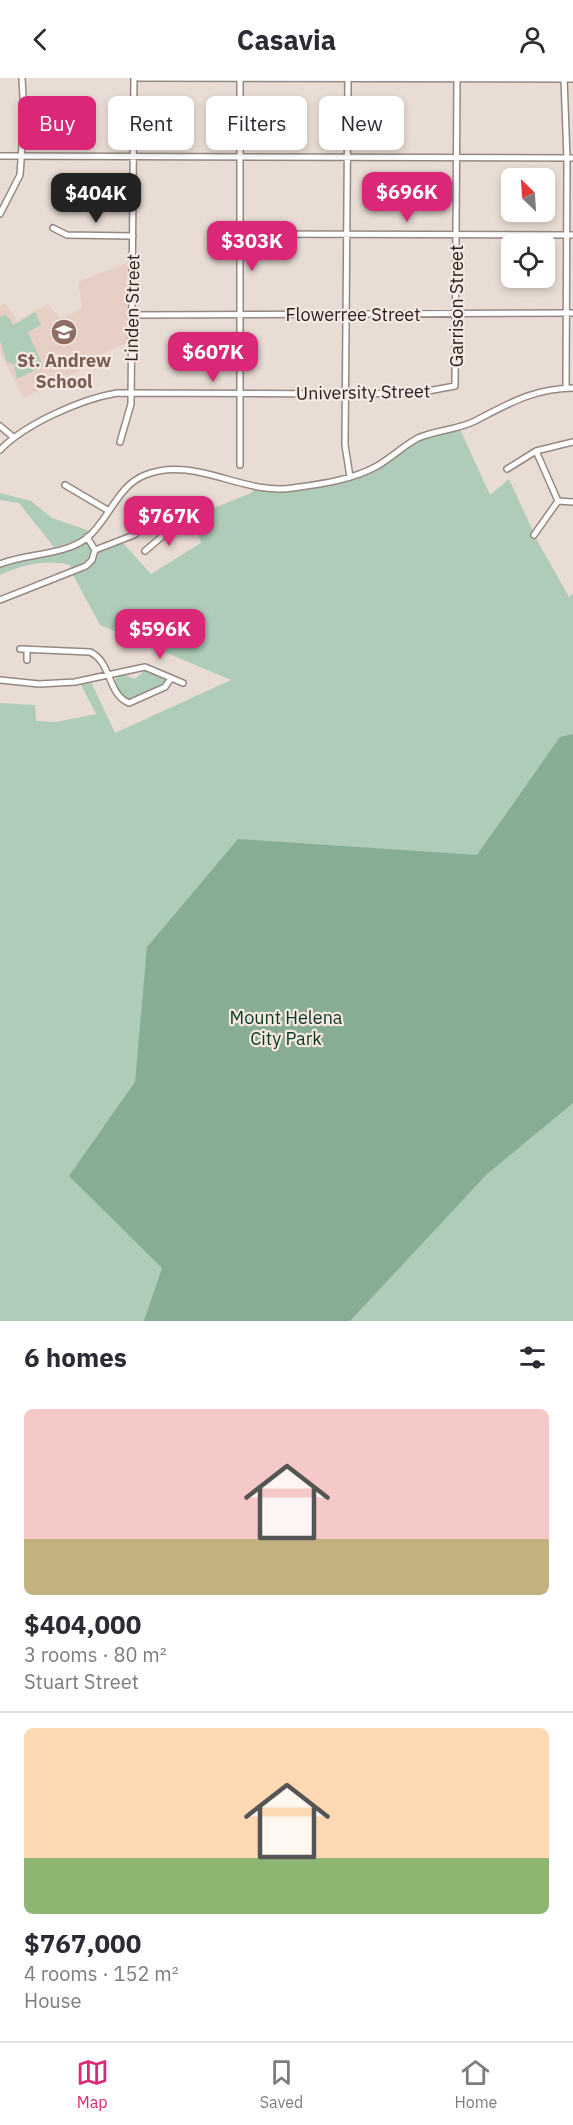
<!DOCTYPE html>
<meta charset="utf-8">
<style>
body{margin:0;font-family:"IBM Plex Sans",sans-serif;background:#f2f2f3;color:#2b2b33;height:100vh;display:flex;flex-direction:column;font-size:22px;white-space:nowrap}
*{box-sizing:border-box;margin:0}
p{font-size:20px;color:#7c7c81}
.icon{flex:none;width:33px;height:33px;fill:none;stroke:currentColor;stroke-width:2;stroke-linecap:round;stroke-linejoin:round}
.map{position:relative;height:1243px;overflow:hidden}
.details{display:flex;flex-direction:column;background:#fff;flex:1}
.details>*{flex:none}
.guide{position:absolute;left:18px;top:18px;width:537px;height:54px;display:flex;gap:12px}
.needle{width:39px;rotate:335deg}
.tools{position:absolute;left:501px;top:90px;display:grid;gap:12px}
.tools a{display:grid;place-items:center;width:54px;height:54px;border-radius:9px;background:#fff;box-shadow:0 3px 9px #0003;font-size:30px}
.price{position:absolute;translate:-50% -51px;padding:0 14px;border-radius:12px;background:#db2777;color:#fff;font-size:20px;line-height:39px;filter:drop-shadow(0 2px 3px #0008)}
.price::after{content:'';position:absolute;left:50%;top:36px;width:18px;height:14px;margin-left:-9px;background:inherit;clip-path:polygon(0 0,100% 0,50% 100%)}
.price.current{background:#222;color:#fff}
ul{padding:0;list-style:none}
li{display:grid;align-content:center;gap:12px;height:318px;padding:0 24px}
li+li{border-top:2px solid #e1e1e2}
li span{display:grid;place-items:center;height:186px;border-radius:9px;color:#555}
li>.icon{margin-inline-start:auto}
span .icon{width:108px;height:108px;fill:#fffc;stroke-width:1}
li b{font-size:26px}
h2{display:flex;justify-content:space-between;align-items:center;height:72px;padding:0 24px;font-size:26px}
.pill{padding:0 21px;border-radius:9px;background:#fff;box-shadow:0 3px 9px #0003;font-size:21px;line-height:54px}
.pill.current{background:#db2777;color:#fff}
header{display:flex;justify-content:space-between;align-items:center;height:78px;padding:0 24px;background:#fff;font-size:27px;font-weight:700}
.tab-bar{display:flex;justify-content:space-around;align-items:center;height:84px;border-top:2px solid #e1e1e2;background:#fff;font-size:16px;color:#7c7c81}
.tab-bar a{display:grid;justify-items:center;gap:3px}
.tab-bar .current{color:#db2777}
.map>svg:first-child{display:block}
.education{fill:#e7cfc6}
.green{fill:#aeccb8}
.forest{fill:#87ad95}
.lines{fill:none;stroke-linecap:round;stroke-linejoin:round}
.minor-casing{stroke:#958881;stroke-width:8}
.minor{stroke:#fff;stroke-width:5}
.labels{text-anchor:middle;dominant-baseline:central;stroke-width:4.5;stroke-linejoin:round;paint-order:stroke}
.street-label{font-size:18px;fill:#27211f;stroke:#f7e9e1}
.education-label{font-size:18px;font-weight:bold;fill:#785e54;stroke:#f7e9e1}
.park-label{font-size:18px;fill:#04371f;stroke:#f7e9e1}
</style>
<header><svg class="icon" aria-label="back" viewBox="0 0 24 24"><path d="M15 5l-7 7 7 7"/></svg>Casavia<svg class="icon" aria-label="person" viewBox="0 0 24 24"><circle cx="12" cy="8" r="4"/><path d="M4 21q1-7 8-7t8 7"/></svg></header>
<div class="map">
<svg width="573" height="1243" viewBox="0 0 573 1243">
<rect width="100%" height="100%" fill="#e9dcd4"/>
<path class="education" d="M129 184 128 264 100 277 102 282 23 320 0 274V228L5 225 17 243 48 226 61 241 82 230 78 204Z"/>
<path class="green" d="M35 234 41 247 28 254 43 288 17 301 14 287 6 283 0 262V239L5 236 14 247Z
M460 351 490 417 509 401 538 464 569 519 573 515V1243H0V625L35 627 36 643 56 644 96 636 80 605 91 604 115 655 231 602 100 547 73 497 92 487 99 472 123 465 151 496 201 465 192 439 251 415 255 410 292 413 356 400 419 362Z
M0 415 31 423 52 440 90 453 79 462 54 469 19 425 0 422Z
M85 464 90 467C93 482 83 486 71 491L70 487C46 481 22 487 0 497V488L67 473Z
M146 591 165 600V605L129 622 123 620 115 604 117 598 122 596 135 601Z"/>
<path class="forest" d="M573 656V1025L487 1096 350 1243H144L162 1190 69 1098 135 1004 147 869 238 761 477 777 560 659Z"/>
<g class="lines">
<defs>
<path id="minor" d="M138 0 573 1
M348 0 345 367 350 399
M564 0 567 80 566 310
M0 78 573 80
M0 136 20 97 24 38 22 0
M53 150 67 157 133 158
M240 156 573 157
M133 237 573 235
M0 348 13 359
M120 364 131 326 134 0
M0 372C25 346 81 321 117 315L347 316 417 315 455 308 457 0
M536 373 558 423
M240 387V0
M507 391 536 373 573 364
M65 407 109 433
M148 445 157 430
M534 457 558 423 573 424
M95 472 134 457 148 445 157 446 165 456
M145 473 165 456 184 450
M0 486C27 475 63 478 87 460 109 442 117 408 145 397 194 377 244 418 293 410 321 406 352 402 377 388 391 380 403 368 418 360 436 352 457 352 475 343 510 325 532 311 573 310
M0 522 86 488 92 482 95 472 87 459
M20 571 90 574C112 584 107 616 129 625L165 609 171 600
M27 582V571
M0 602 39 606 75 604 145 589 183 605"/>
</defs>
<use href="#minor" class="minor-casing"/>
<use href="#minor" class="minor"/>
</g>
<defs>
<symbol id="school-disc" viewBox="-11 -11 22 22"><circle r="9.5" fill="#8d6e63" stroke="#f7e9e1"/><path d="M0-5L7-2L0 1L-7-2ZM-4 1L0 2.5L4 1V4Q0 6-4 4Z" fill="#fff"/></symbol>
</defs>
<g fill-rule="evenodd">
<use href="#school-disc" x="49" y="239" width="30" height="30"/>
</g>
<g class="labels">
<g class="street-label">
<text transform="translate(456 228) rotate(-90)">Garrison Street</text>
<text transform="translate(132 230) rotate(-89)">Linden Street</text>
<text x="353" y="236">Flowerree Street</text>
<text transform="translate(363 314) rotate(-1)">University Street</text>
</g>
<g class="education-label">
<text x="64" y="282">St. Andrew<tspan x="64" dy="21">School</tspan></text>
</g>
<g class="park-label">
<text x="286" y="939">Mount Helena<tspan x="286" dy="21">City Park</tspan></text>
</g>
</g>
</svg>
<div class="tools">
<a><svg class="needle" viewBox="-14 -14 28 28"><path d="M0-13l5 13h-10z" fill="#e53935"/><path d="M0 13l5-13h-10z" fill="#7c7c81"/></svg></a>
<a><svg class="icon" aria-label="locate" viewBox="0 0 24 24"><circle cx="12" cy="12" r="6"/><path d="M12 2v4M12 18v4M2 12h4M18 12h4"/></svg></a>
</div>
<b class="price" style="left:407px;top:145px">$696K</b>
<b class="price current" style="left:96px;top:146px">$404K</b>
<b class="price" style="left:252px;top:194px">$303K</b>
<b class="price" style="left:213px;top:305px">$607K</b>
<b class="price" style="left:169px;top:469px">$767K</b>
<b class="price" style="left:160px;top:582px">$596K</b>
<div class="guide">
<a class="pill current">Buy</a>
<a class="pill">Rent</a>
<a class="pill">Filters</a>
<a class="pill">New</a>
</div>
</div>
<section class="details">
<h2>6 homes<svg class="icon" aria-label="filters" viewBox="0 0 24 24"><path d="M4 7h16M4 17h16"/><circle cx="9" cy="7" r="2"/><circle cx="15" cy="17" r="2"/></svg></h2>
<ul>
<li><span style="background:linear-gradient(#f6c9c9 70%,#c2b280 0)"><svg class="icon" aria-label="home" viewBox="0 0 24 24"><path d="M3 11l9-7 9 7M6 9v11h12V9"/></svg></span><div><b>$404,000</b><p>3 rooms · 80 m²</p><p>Stuart Street</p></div></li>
<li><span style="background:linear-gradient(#ffd9b3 70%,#8fb573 0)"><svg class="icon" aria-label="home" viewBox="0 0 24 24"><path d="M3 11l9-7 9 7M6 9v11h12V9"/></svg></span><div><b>$767,000</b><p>4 rooms · 152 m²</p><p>House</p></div></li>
</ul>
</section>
<nav class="tab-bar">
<a class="current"><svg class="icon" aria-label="map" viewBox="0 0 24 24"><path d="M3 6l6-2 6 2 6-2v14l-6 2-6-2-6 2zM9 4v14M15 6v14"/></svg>Map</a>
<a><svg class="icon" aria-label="saved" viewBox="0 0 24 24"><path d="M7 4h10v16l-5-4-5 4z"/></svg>Saved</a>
<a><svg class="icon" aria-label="home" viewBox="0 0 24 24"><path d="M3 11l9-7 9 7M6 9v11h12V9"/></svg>Home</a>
</nav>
